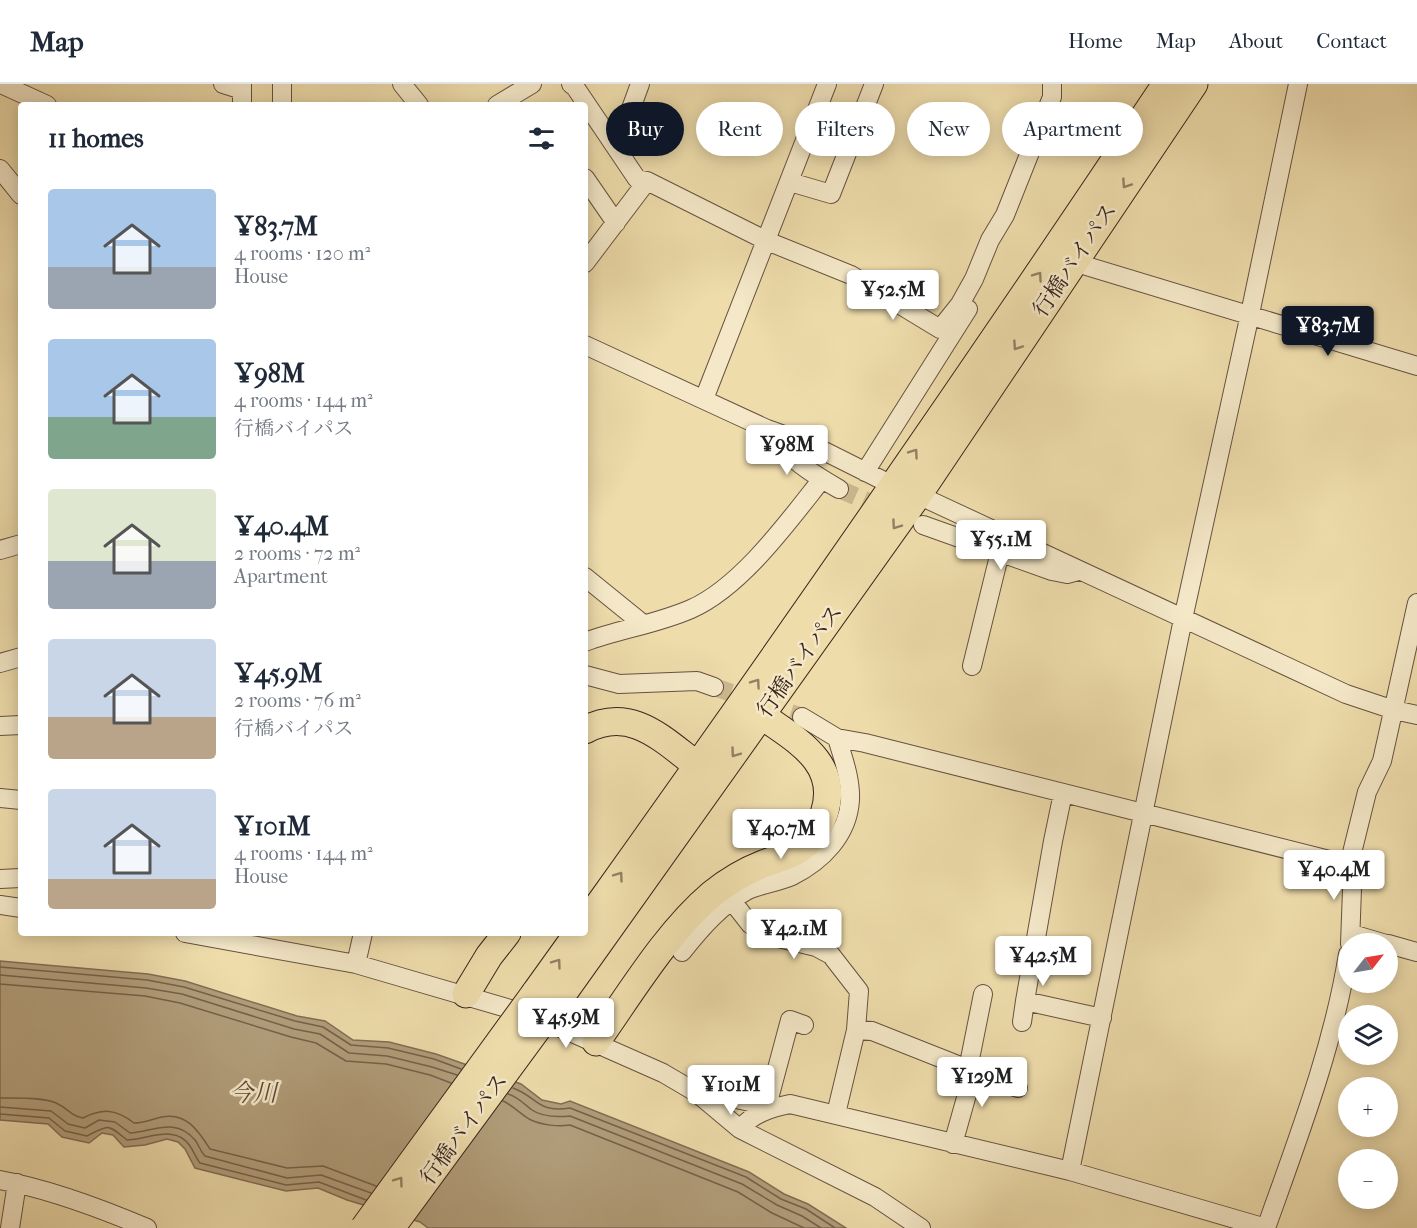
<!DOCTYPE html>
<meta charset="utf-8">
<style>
body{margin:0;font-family:"IM FELL French Canon","Noto Serif JP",serif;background:#f6f6f7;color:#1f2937;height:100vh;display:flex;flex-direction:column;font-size:22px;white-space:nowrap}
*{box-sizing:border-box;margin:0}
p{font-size:20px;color:#747a83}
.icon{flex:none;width:33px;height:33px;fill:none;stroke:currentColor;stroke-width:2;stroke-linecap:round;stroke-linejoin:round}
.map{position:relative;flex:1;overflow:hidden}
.side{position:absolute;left:18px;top:18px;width:570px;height:834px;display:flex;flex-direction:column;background:#fff;border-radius:6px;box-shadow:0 3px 15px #0003}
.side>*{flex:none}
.top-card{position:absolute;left:606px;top:18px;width:570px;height:54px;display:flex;gap:12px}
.needle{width:39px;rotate:59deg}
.tools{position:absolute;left:1338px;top:849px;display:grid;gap:12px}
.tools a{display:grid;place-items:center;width:60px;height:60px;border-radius:50%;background:#fff;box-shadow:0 3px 15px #0003;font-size:30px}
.price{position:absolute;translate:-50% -51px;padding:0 14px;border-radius:6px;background:#fff;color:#222;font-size:20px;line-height:39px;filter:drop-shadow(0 2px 3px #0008)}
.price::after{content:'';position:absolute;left:50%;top:36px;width:18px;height:14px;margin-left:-9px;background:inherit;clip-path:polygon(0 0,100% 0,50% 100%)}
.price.on{background:#111827;color:#fff}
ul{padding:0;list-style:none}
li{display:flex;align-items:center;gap:18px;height:150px;padding:0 30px}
li span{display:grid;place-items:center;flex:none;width:168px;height:120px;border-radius:6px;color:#555}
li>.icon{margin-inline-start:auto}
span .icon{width:72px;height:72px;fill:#fffc;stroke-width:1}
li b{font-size:26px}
h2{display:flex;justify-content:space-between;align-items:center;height:72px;padding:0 30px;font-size:26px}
.chip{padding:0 21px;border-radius:27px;background:#fff;box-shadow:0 3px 15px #0003;font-size:21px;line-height:54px}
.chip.on{background:#111827;color:#fff}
header{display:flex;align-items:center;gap:36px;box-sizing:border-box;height:84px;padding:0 30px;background:#fff;border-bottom:2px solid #e0e1e3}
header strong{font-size:28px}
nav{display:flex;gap:33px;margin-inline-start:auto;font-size:21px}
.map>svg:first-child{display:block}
.water{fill:#b19d7a;stroke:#816d54;stroke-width:1.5}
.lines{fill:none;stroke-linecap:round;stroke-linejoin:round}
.shore{stroke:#76604b;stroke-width:1.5}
.minor-tunnel{stroke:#cab78e;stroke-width:18;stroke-dasharray:18 9;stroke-linecap:butt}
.minor-casing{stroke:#675240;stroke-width:20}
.highway-casing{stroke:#3a241c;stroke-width:29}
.minor{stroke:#f4e8c8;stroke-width:18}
.highway{stroke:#eedcab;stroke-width:27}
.highway-bridge-casing{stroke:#3a241c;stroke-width:29;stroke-linecap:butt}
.highway-bridge{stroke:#eedcab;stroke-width:27}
.oneway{stroke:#948064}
.labels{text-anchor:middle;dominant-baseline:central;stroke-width:5;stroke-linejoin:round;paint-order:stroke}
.street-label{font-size:22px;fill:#3a241c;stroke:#f4e8c8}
.water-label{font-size:24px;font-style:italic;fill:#5e4838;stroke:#f4e8c8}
</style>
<header>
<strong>Map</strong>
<nav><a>Home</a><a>Map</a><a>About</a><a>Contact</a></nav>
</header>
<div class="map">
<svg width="1417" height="1144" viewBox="0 0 1417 1144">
<rect width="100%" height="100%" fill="#eedcab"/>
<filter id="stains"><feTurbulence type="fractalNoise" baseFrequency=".00333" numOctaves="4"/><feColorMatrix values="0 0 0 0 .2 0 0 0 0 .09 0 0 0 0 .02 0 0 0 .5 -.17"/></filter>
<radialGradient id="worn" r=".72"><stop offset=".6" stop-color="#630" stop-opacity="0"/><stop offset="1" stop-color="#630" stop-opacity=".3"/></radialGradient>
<path class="water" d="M0 877 148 890 185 897 297 932 325 937 353 956 389 958 436 970 521 1000 542 1016 561 1020 570 1017 749 1088 784 1110 808 1120 846 1144H428L420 1138 347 1116 318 1104 286 1107 195 1084 185 1065 178 1058 167 1055 145 1061 124 1063 113 1051 102 1049 89 1059 62 1053 48 1040 0 1036Z"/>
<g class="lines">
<path class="shore" d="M0 883 147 896 184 903 295 937 323 943 351 961 388 964 434 975 461 985
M0 891 146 904 182 910 294 945 320 950 349 969 387 972 432 983 457 991
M0 900 145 912 180 919 291 953 316 959 346 977 386 980 430 991 451 999
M513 1004C538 1013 536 1029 570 1024L746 1093 781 1115 806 1125 835 1144
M508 1010C518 1013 524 1020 532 1026 542 1033 559 1033 570 1032L742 1100 777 1121 802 1132 821 1144
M0 1014C15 1014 46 1013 58 1020 69 1025 70 1032 83 1034 103 1024 116 1025 134 1039 144 1039 152 1035 162 1033 187 1028 199 1048 210 1065L287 1084 323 1082 376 1102
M503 1017C514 1022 521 1031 531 1036 542 1041 558 1043 570 1041L738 1108 772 1129 804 1144
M0 1023 51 1027 68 1040 85 1044 99 1036 115 1038 130 1049C154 1047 176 1033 195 1056 199 1061 200 1067 205 1072L287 1094 321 1091 371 1109
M0 1030 49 1034 65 1047 87 1052C110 1040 107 1040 127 1056 148 1055 176 1040 190 1062 194 1068 196 1074 200 1079L286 1101 319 1098 366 1116"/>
<path class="minor-tunnel" d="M839 405 887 426
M714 603 802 633"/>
<defs>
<path id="minor" d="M1 0 47 21
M223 0 242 6
M282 0V21
M402 0 419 21
M571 0 575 3 637 95 647 97
M242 21V0
M497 21 532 0
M612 58 622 49 640 0
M0 85 21 111
M585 94 616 139
M790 98 831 110 874 0
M1073 178 1417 282
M585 179 647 97 767 157 851 191 940 245 960 220 974 195 990 156 1005 131 1052 13V0
M585 261 767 345 812 361 892 401 918 411 1346 610 1394 626 1417 631
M704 315 827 0
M773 347C780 371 818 393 839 405
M865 388 968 225
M923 441 1052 487 1067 490 1078 487
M0 466 21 460
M585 493 643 540
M585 558C620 545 657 540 691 525 741 503 788 438 822 395
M0 579 21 573
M972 582 1000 468
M585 591 619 600 697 597 714 603
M802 633 837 654 865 659 1349 781
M0 642 21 641
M0 714 21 716
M0 795 21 794
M732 817 750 840 766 851 816 863 831 871 859 907 856 946
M0 821 21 824
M185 849 356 880 534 932 663 989 697 1009 740 1045 875 1113 921 1144
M1352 850 1386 860
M1350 860 1352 805 1349 781 1367 708 1382 677 1417 519
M1388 860 1417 868
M682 868C701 844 721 821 748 806 762 800 778 798 792 792 822 777 848 751 850 716 851 695 843 674 837 654
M356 880 363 849
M1025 917 1053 757 1063 709
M1022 938 1025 917 1102 934
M973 989 968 985 983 910
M697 1009 728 1013 772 1023
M767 1022 790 936 804 941
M836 1030 856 946 872 947 968 985
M740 1045C753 1029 771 1024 790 1020L1070 1087 1266 1144C1298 1054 1333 964 1348 870
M953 1060 973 989 1018 1004
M1070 1087 1183 535 1250 230 1298 0
M0 1096C50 1105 100 1124 147 1144
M10 1144 17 1099"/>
<path id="highway" d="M585 646C631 621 663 656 698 682
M585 840C783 563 977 283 1166 0
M535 909 578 849
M466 910 489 872 507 849
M557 918 918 411 1194 0
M596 958C630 910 667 848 712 810 727 798 745 787 763 780 776 775 790 772 801 764 813 756 819 743 824 730 841 679 796 656 761 631"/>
</defs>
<use href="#minor" class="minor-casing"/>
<use href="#highway" class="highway-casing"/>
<use href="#minor" class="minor"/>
<use href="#highway" class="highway"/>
<defs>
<path id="highway-bridge" d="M364 1144 535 909
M391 1144 557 918"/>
</defs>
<use href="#highway-bridge" class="highway-bridge-casing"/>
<use href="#highway-bridge" class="highway-bridge"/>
</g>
<defs><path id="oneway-chevron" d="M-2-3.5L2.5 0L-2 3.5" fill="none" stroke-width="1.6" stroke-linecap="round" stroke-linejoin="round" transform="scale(1.5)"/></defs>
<g class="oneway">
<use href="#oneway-chevron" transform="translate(1126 100) rotate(124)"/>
<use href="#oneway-chevron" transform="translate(1038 192) rotate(-55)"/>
<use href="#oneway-chevron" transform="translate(1017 262) rotate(124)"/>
<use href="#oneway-chevron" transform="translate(914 369) rotate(-55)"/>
<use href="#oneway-chevron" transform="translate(896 441) rotate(125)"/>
<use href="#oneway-chevron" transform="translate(756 599) rotate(-55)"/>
<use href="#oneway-chevron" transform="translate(735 669) rotate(126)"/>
<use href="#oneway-chevron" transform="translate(619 792) rotate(-54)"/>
<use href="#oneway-chevron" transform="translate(557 879) rotate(-54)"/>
<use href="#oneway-chevron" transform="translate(399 1097) rotate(-54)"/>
</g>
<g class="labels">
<g class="street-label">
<text transform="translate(1075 176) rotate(-56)">行橋バイパス</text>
<text transform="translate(800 577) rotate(-55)">行橋バイパス</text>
<text transform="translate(464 1045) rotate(-54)">行橋バイパス</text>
</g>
<g class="water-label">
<text x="253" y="1009">今川</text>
</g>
</g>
<rect width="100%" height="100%" filter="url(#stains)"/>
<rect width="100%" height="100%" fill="url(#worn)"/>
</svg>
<div class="tools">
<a><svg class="needle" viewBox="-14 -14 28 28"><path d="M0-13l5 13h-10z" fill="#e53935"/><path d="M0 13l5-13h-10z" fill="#747a83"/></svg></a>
<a><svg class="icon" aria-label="layers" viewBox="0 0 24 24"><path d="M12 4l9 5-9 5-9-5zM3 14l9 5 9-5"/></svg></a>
<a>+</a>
<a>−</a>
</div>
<b class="price" style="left:893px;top:237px">¥52.5M</b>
<b class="price on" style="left:1328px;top:273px">¥83.7M</b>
<b class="price" style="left:787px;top:392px">¥98M</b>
<b class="price" style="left:1001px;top:487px">¥55.1M</b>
<b class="price" style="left:781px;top:776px">¥40.7M</b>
<b class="price" style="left:1334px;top:817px">¥40.4M</b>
<b class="price" style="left:794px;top:876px">¥42.1M</b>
<b class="price" style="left:1043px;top:903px">¥42.5M</b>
<b class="price" style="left:566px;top:965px">¥45.9M</b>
<b class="price" style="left:982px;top:1024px">¥129M</b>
<b class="price" style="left:731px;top:1032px">¥101M</b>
<div class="top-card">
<a class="chip on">Buy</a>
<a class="chip">Rent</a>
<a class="chip">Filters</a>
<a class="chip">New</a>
<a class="chip">Apartment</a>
</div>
<section class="side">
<h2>11 homes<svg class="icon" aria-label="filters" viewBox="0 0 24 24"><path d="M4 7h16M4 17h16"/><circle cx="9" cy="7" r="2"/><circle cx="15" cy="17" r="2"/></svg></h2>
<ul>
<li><span style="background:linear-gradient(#a9c7e8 65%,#9aa5b1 0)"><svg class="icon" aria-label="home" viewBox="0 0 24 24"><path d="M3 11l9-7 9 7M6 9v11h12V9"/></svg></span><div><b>¥83.7M</b><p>4 rooms · 120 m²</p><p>House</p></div></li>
<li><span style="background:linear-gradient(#a9c7e8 65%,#7fa58c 0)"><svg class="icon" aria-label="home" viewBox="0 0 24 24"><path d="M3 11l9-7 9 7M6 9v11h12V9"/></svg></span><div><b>¥98M</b><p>4 rooms · 144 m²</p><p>行橋バイパス</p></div></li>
<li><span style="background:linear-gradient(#dfe7d0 60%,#9aa5b1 0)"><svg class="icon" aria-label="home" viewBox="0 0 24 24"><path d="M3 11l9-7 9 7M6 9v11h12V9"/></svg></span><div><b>¥40.4M</b><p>2 rooms · 72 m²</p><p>Apartment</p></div></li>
<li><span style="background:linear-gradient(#c9d6e8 65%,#b9a48a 0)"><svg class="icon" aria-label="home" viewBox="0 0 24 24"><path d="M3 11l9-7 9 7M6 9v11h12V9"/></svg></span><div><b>¥45.9M</b><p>2 rooms · 76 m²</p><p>行橋バイパス</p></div></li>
<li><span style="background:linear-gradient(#c9d6e8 75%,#b9a48a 0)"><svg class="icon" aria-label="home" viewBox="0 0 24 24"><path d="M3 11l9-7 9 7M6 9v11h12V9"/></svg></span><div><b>¥101M</b><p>4 rooms · 144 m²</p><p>House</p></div></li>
</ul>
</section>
</div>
